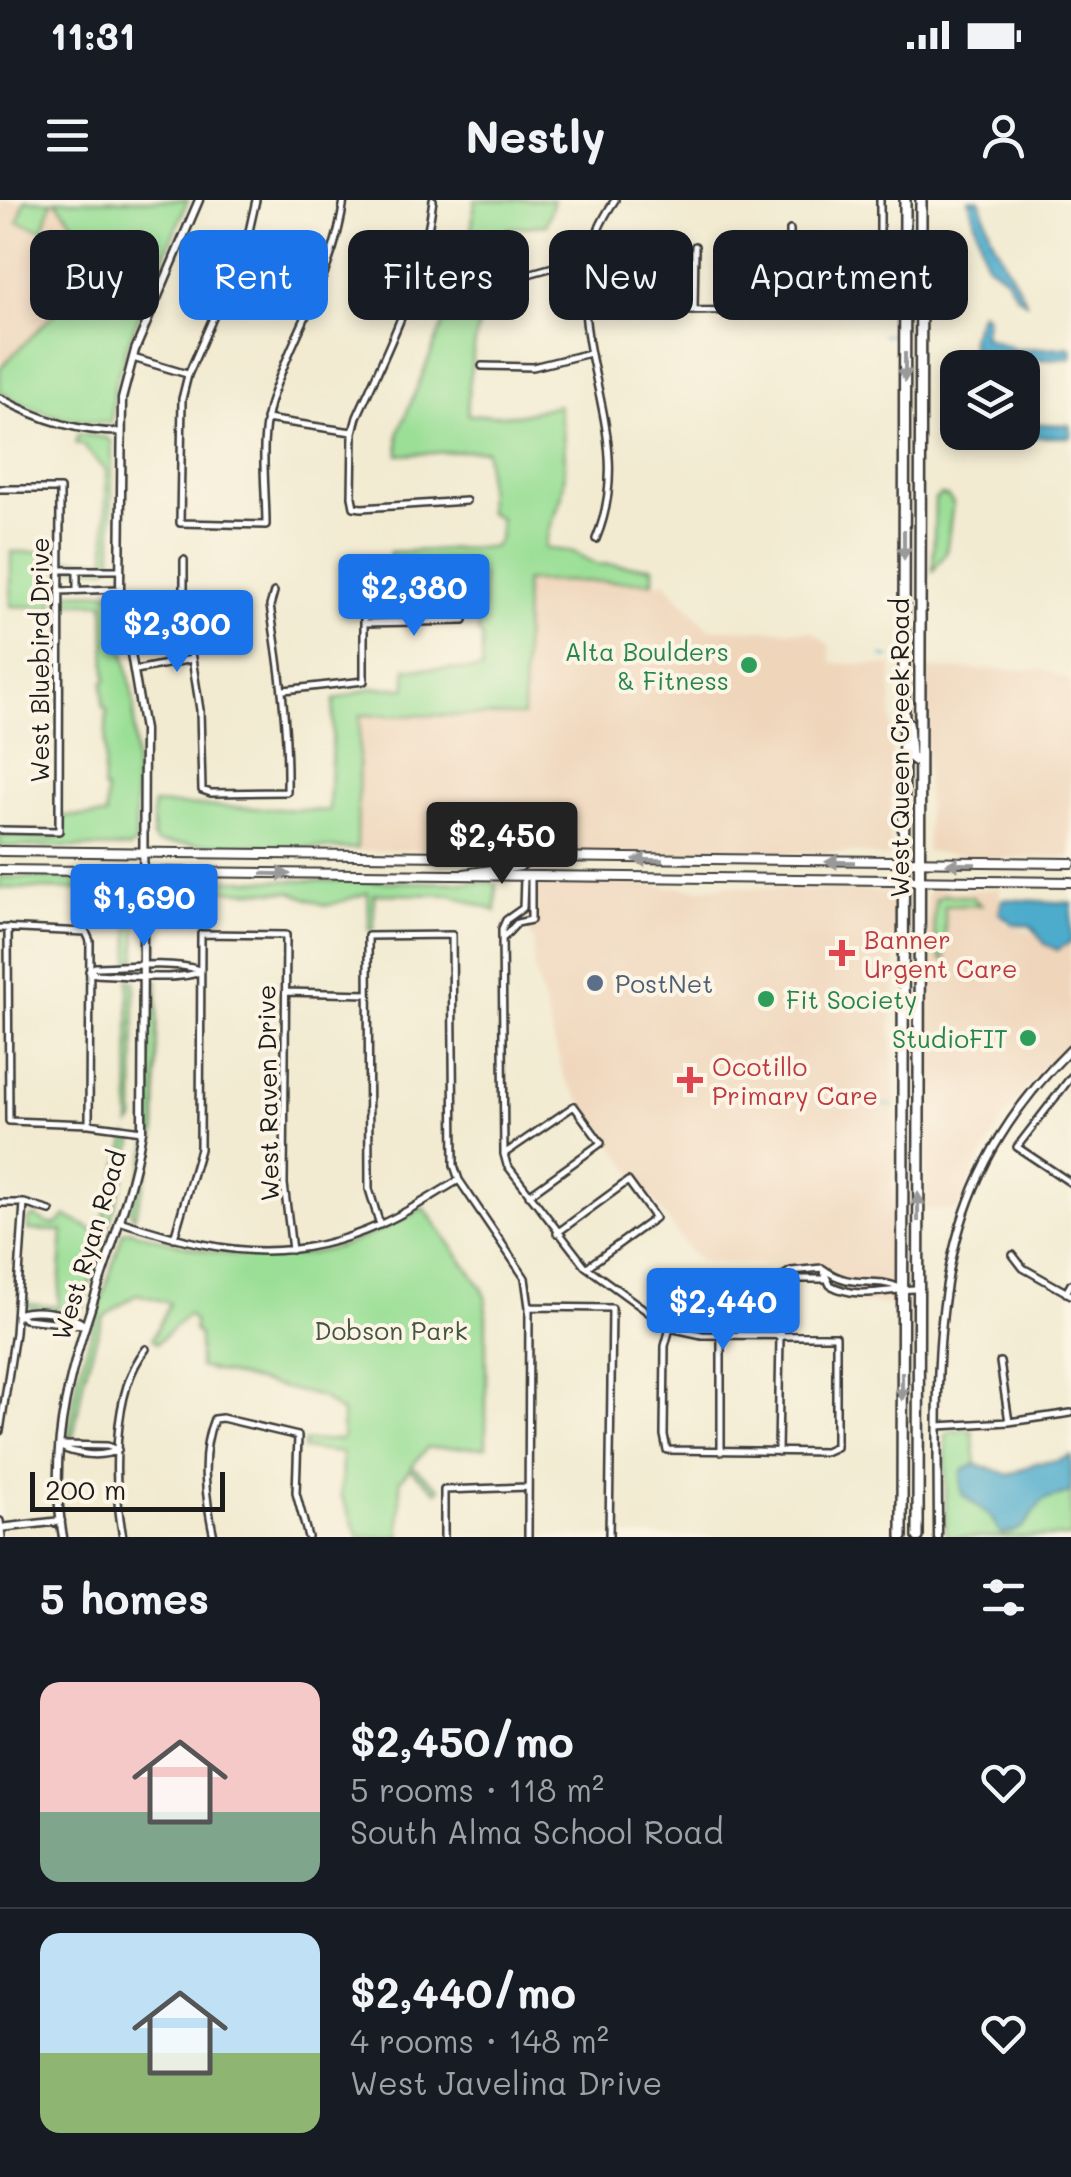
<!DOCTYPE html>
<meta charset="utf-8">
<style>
body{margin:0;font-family:Mali,sans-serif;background:#242831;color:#f1f3f6;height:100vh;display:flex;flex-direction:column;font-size:38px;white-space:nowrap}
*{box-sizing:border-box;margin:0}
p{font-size:32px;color:#9ea1a6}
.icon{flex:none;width:55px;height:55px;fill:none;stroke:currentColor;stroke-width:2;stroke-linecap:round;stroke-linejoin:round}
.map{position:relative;height:1337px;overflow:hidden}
.panel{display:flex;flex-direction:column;background:#171b24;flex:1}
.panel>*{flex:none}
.hud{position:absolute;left:30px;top:30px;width:1012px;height:90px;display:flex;gap:20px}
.buttons{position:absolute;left:940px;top:150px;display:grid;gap:20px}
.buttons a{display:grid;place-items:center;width:100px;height:100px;border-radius:20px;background:#171b24;box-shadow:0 5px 15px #0003;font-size:50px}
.scale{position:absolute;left:30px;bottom:25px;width:195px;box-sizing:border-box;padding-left:10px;border:5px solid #1c1c1c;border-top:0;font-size:28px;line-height:35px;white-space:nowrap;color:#1c1c1c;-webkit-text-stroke:8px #fcf5e5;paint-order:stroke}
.price{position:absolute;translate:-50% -85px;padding:0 22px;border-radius:10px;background:#1a73e8;color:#fff;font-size:32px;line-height:65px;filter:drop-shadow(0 2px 5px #0008)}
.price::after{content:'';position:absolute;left:50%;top:60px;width:30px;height:22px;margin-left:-15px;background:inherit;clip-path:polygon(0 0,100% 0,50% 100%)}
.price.current{background:#222;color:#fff}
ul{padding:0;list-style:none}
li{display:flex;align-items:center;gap:30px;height:250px;padding:0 40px}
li+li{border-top:2px solid #363941}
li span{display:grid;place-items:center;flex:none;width:280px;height:200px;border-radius:20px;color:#555}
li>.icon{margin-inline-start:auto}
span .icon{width:120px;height:120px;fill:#fffc;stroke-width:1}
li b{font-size:42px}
h2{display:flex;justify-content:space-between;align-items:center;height:120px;padding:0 40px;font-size:42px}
.chip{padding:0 35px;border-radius:20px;background:#171b24;box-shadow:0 5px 15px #0003;font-size:35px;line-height:90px}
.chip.current{background:#1a73e8;color:#fff}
.status{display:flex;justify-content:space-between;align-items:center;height:70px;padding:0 50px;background:#171b24;direction:ltr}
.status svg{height:28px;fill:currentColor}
header{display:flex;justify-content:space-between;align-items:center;height:130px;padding:0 40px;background:#171b24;font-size:45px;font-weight:700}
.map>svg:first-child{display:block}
.built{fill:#efd6bb}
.green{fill:#9bdf97;stroke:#5c7e5a;stroke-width:2.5}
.water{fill:#4daccc;stroke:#346474;stroke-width:2.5}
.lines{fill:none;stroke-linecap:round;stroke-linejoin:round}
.stream{stroke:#4daccc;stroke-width:2.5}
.minor-casing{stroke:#3c3b37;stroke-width:10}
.tertiary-casing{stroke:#3c3b37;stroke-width:11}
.secondary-casing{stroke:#3c3b37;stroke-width:12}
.primary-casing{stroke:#3c3b37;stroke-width:14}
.minor{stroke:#fff;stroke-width:5}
.tertiary{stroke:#fff;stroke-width:6}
.secondary{stroke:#fff;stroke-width:8}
.primary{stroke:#fff;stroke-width:9}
.oneway{fill:#999}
.leisure-dot{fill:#2e9e5b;stroke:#fcf5e5;stroke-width:4}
.health-dot{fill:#e0444e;stroke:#fcf5e5;stroke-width:4}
.service-dot{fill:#5c6f8a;stroke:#fcf5e5;stroke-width:4}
.labels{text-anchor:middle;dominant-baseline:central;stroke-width:8;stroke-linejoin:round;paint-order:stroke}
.leisure-label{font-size:25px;fill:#27864d;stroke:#fcf5e5;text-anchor:end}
.street-label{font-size:25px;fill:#1c1c1c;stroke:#fcf5e5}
.health-label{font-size:25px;fill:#be3a42;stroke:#fcf5e5;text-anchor:start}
.service-label{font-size:25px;fill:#4e5e75;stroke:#fcf5e5;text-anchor:start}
.park-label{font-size:25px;fill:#425641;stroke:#fcf5e5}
</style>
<div class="status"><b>11:31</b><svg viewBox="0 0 49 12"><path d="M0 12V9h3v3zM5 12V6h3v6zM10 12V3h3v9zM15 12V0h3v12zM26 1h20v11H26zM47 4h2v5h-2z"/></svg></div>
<header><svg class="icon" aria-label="menu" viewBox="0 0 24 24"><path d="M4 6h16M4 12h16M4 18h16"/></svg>Nestly<svg class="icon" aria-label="person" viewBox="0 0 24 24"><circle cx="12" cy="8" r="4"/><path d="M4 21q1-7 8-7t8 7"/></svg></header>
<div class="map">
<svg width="1071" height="1337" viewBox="0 0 1071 1337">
<rect width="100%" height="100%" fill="#fcf5e5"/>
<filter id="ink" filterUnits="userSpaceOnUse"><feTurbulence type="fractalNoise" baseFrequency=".01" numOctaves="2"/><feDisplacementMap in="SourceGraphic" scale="20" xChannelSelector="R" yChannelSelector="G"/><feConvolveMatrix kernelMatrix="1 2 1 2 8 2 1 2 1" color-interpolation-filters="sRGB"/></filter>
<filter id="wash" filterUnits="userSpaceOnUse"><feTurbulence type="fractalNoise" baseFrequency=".0048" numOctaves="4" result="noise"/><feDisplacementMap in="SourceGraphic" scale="40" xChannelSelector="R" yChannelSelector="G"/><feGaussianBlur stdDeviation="2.25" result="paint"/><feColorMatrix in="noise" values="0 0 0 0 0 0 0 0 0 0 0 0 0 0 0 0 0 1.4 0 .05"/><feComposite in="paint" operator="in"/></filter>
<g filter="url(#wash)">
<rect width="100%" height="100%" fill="#f2ebd2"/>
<path class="built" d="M0 0H55L73 22 70 98 0 168Z
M525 381 666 383 709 429 812 431 829 445 832 463 892 466 890 655 884 658 860 653 619 654 541 650 522 653 453 649 357 651 360 515H523Z
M927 469 1045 470 1071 482V657L994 659 927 651Z
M545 682 565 686 620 683 700 689 729 685 749 688 894 692 895 788 891 826 896 925 892 987 896 1009 891 1075 895 1105 842 1102 816 1087 808 1066 701 1062 692 1054 564 877 534 769V740L530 735 527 708 526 683Z
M934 687 955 691 1000 688 999 717 1007 725 1029 731 1055 751 1071 743V840L1034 879 1008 911 975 969 958 1010H925L927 694Z"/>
<path class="green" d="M25 0 52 1 43 30 18 22Z
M55 0H188L129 140 115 184 111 223C71 221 34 214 0 191V168L70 98 73 22Z
M475 0H554L546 25 508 28C504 48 498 63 491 81 479 113 466 181 468 215H518L558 205C564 234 568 264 562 294 558 313 547 328 545 348L573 352 596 364 653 367V382L525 381 523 516 360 515 357 649 157 643 153 638V604L329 611 334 500 372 488H406V468L482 470V436L478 432V416L483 409 482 376 390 378V352L493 347 499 340 500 318 488 313 486 250 399 255 398 234 467 66Z
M78 234 107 238 112 242V363L106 368 66 367 62 360H106V270L82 245 75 243Z
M940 295 947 296 953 303 946 353 933 371 935 299Z
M11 352H53L54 407 11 406Z
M109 392 114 396 134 503 136 643 129 648 0 646V636L56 639 64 631 62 616H106V589H103L107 509 103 508V482L106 481 104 403H62L63 397 71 393Z
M0 677 128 680 136 689V759L130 765 129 720 96 719 90 725 84 706 83 690 0 688Z
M160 679 496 683V711L451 695 374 694V729L369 730 368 693 326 706 291 692 178 690 158 710 157 762 151 760V687Z
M944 695 972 697 981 705 945 706V760H941C935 738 931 722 936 699Z
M129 779 135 781 134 921 130 925Z
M158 780 156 928 152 956 134 1018 130 1011 148 948 152 783Z
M128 935 133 941 129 962 81 1112 73 1115 27 1108 23 1103 58 1107 63 1031 28 1030V1020L35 1016 48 1024H57L66 1016 99 1033Z
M424 1008 482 1088 486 1100V1247L427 1248 412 1266 440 1288 437 1292 410 1269 400 1280V1337H359L341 1295 342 1253 303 1249 304 1242 342 1239V1213L321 1197 199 1167V1135L194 1130V1121L188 1114 157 1143 152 1139 170 1103 137 1094 103 1117 84 1177 73 1238H68L78 1176 123 1032 129 1030C202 1053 272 1070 347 1044 374 1035 399 1021 424 1008Z
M972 1230 976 1264 1009 1275 1036 1263 1058 1261 1071 1256V1337H946V1235L952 1231Z"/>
<path class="water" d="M969 0H980L992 38 1027 103 1016 95 1006 78 986 63Z
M981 112 987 117 983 136 1016 149 1071 147V158L973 163 970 138Z
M1023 223 1069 225 1071 237H978L970 233 1022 232Z
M1003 699 1071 703V742L1057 750 1045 744 1031 726 1013 724 999 713Z
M1071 1256V1293L1044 1300C1027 1318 1029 1331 1001 1334L990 1316 962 1294 961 1276 963 1270 975 1264 1009 1275 1036 1263 1058 1261Z"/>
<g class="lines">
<path class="stream" d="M882 135H894
M882 456 889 457
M884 750H893
M883 905 893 906"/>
</g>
</g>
<g filter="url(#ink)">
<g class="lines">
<defs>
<path id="minor" d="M256 0 247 40 188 175 182 199 180 323 266 325C266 284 258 234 273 194 296 128 335 71 344 0
M433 0C422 83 391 142 357 217L353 232 352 297 354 307 362 308 466 301
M521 76 557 66 584 69
M694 110 695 46
M790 111V30
M583 112 876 109 880 98V0
M133 158 187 174
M482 166 533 167 590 153
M0 198C38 219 77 232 120 232
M266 219 352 232
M0 289H60L59 631 0 630
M596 339C646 220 534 116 615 0
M184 360V407L200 510 202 590 211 593 287 592C288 528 280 468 270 406L274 392
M59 370H120
M77 370V390
M59 391 120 389
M364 423 464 421
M136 470 192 459
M284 490 364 481V393L370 379
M524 678 523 708 506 720 502 729 504 954 507 965 585 1066 670 1128 702 1135 836 1136V1247L825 1252 667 1250 664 1235 665 1146 670 1128
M0 728 86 732 90 741 89 924
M8 728 9 921 89 924 142 931
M504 737 517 723 531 720V678
M89 771 96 774C122 775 180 782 201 771
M89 771 95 767C122 767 179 760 201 771
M286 792 368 794
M1071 877 1017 947 1071 983
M504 954 574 906 601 943 529 995
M0 1003H24L50 1011
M119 1021C213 1051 284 1068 379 1025 407 1013 433 995 459 980
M380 1025 369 989 368 736 452 735 454 965 459 980 525 1078 529 1107 528 1337
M557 1033 628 981 655 1018 587 1067
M174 1038 200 949 201 734 286 735 284 984 292 1050
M1013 1055 1023 1068 1071 1095
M822 1068 830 1085C860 1101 888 1088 918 1089
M822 1068C853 1091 871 1075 900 1088
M1066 1093 1071 1084
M529 1107 612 1108 609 1337
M17 1114C36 1107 69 1113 85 1125
M17 1114 25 1119 82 1125
M781 1133 785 1123 787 1083 792 1079H824
M721 1136V1252
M1000 1162 1009 1222
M938 1226 1009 1222 1071 1213
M0 1231 15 1133 24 1003
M62 1245 107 1246 118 1250
M59 1246C76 1255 100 1258 118 1250
M778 1252 780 1136C774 1119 774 1097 778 1079L791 1071 822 1068
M0 1321 2 1337
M123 1337C113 1285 111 1191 146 1149
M214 1337C206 1300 199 1255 214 1219L222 1218 298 1236 296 1293 308 1337
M444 1337V1290L528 1287"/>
<path id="tertiary" d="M0 1328 61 1321
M63 1337C36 1190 119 1070 142 931L144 530 120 389 122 199 135 150 199 0
M938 1337C938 1145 921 996 1071 849"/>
<path id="secondary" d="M0 651 1071 663
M0 670 1071 682
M464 674 520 666 531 658"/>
<path id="primary" d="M908 523 910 556 919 563
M902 1337 905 0
M918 1337 921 0"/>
</defs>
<use href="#minor" class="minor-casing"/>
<use href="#tertiary" class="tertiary-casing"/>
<use href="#secondary" class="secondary-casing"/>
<use href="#primary" class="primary-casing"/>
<use href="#minor" class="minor"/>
<use href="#tertiary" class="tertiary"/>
<use href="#secondary" class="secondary"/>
<use href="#primary" class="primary"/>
</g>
<defs><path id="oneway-solid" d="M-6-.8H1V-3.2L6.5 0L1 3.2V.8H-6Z" transform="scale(2.5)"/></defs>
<g class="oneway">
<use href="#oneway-solid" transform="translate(905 167) rotate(90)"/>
<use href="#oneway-solid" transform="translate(904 345) rotate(90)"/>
<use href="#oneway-solid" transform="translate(648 660) rotate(-179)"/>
<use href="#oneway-solid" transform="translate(840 662) rotate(-179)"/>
<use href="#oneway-solid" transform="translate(961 664) rotate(-179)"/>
<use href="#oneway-solid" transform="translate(276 674) rotate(1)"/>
<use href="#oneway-solid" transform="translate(918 1007) rotate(-90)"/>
<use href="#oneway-solid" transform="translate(902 1186) rotate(90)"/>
</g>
</g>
<g class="leisure-dot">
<circle cx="749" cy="465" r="10"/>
<circle cx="766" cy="799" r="10"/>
<circle cx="1028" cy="838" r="10"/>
</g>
<g class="health-dot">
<path d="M837 738h10v10h10v10h-10v10h-10v-10h-10v-10h10z"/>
<path d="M685 865h10v10h10v10h-10v10h-10v-10h-10v-10h10z"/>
</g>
<circle class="service-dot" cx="595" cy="783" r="10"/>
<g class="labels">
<g class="leisure-label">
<text x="729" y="451">Alta Boulders<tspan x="729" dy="29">&amp; Fitness</tspan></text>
<text x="786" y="799" text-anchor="start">Fit Society</text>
<text x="1008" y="838">StudioFIT</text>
</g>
<g class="street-label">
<text transform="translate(39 460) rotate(-90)">West Bluebird Drive</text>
<text transform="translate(899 548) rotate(-90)">West Queen Creek Road</text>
<text transform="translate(267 893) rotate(-91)">West Raven Drive</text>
<text transform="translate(88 1045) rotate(-73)">West Ryan Road</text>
</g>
<g class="health-label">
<text x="864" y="739">Banner<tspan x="864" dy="29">Urgent Care</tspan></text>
<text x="712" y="866">Ocotillo<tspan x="712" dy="29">Primary Care</tspan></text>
</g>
<g class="service-label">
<text x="615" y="783">PostNet</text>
</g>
<g class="park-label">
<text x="391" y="1130">Dobson Park</text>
</g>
</g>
</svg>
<div class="buttons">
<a><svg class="icon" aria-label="layers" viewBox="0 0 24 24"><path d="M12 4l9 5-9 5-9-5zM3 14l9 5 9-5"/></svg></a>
</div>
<div class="scale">200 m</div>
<b class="price" style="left:414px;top:439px">$2,380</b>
<b class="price" style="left:177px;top:475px">$2,300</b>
<b class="price current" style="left:502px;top:687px">$2,450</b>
<b class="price" style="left:144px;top:749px">$1,690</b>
<b class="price" style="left:723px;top:1153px">$2,440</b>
<div class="hud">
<a class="chip">Buy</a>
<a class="chip current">Rent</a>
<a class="chip">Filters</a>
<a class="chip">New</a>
<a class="chip">Apartment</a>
</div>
</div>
<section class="panel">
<h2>5 homes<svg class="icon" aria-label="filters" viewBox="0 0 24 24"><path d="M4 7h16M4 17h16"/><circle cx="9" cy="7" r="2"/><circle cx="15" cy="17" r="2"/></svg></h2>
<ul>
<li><span style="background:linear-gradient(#f6c9c9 65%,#7fa58c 0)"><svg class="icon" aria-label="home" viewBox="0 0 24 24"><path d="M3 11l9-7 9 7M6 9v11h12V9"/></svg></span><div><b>$2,450/mo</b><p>5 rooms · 118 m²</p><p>South Alma School Road</p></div><svg class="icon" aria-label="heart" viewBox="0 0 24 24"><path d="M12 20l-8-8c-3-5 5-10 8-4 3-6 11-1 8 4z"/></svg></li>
<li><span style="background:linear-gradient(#bfe0f5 60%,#8fb573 0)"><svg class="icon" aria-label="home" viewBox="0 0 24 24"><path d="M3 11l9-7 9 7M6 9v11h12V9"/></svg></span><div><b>$2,440/mo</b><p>4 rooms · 148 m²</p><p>West Javelina Drive</p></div><svg class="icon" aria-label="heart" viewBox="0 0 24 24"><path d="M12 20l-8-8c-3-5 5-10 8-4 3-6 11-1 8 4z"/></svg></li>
</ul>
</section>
